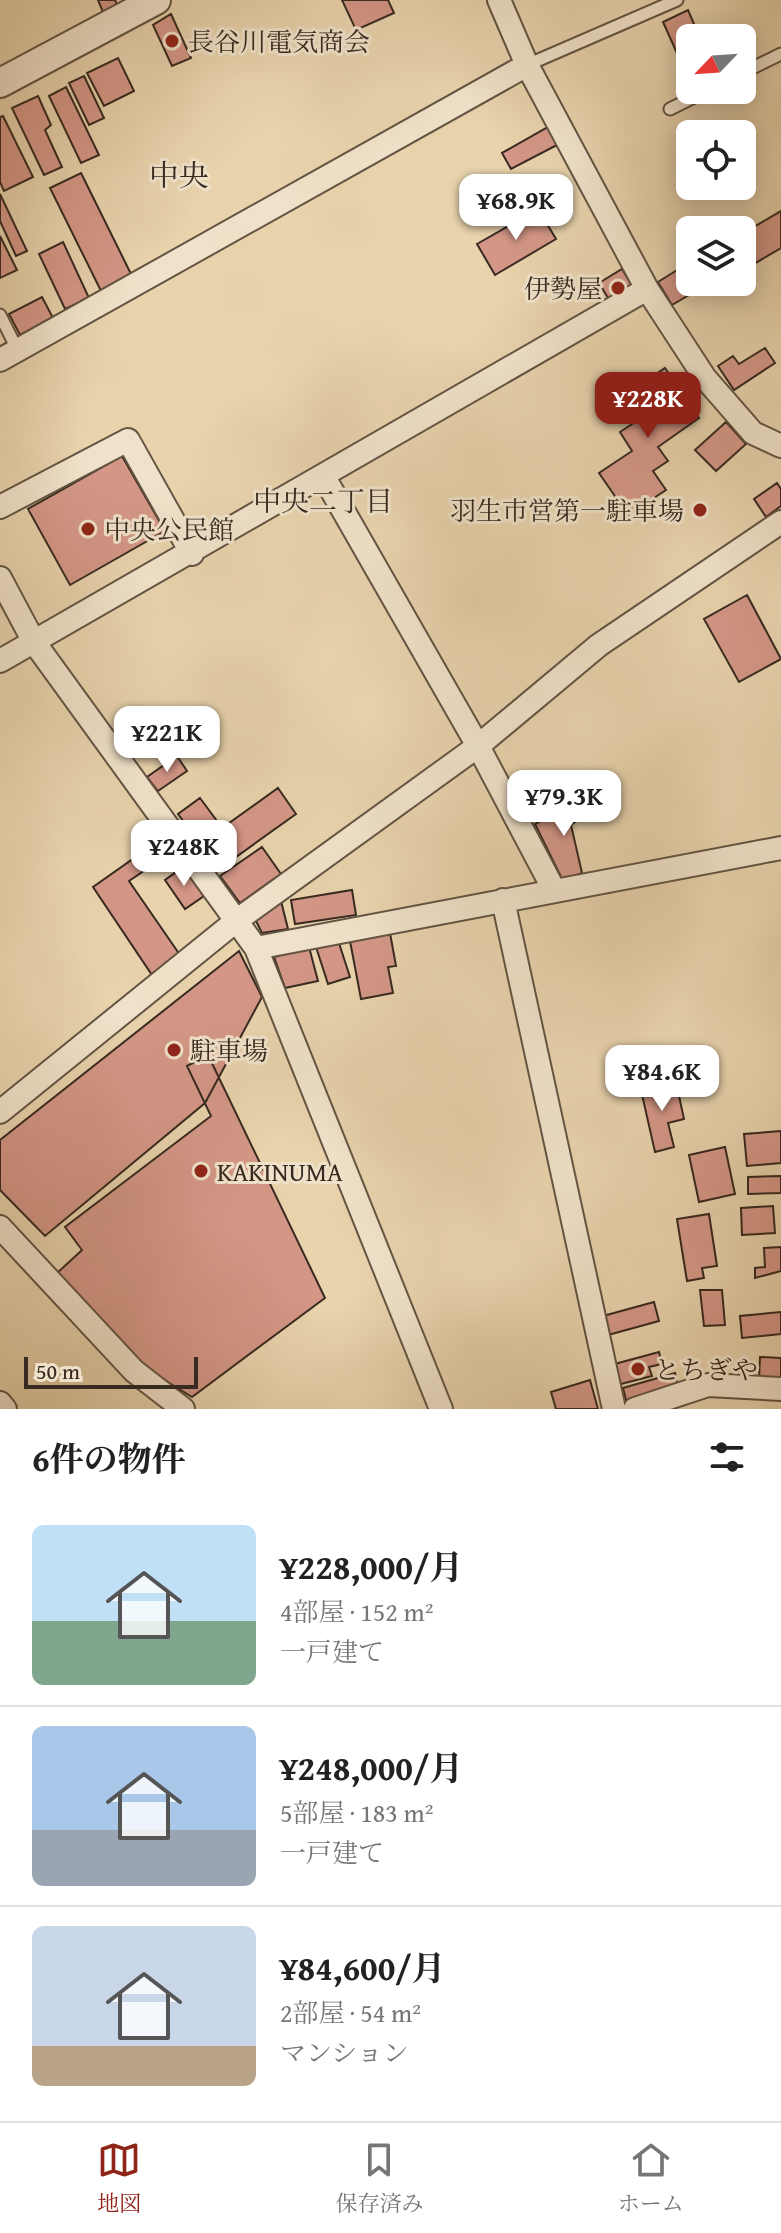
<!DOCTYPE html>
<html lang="ja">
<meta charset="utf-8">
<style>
body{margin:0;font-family:"Gentium Book Plus","Noto Serif JP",serif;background:#f2f2f2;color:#222;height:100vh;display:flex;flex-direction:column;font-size:30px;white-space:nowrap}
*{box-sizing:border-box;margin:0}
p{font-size:26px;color:#767676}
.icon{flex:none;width:44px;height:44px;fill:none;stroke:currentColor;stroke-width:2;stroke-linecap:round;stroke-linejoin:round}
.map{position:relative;height:1409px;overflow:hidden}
.drawer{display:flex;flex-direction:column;background:#fff;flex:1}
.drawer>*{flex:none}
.needle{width:52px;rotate:245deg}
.fabs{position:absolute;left:676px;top:24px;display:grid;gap:16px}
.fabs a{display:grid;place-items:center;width:80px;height:80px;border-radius:12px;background:#fff;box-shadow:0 4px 20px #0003;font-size:40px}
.scale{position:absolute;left:24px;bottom:20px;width:174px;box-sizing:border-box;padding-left:8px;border:4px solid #372a20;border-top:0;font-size:22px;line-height:28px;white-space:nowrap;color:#372a20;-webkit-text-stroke:6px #f0e2ca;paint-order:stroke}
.price{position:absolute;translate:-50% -68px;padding:0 18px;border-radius:16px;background:#fff;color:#222;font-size:26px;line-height:52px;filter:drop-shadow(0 2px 4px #0008)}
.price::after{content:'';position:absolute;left:50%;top:48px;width:24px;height:18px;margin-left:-12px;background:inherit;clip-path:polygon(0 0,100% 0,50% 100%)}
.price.on{background:#8f2418;color:#fff}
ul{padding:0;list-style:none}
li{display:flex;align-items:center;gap:24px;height:200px;padding:0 32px}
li+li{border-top:2px solid #e0e0e0}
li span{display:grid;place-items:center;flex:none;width:224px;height:160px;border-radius:12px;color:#555}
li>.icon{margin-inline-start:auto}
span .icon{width:96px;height:96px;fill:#fffc;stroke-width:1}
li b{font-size:34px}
h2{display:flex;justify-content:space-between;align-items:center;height:96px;padding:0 32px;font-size:34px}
.tabs{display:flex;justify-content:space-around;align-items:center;height:112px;border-top:2px solid #e0e0e0;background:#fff;font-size:22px;color:#767676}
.tabs a{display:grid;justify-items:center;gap:4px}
.tabs .on{color:#8f2418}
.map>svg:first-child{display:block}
.building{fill:#d49787;stroke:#372a20;stroke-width:2}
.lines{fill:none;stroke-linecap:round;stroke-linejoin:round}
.service-casing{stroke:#635443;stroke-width:15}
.minor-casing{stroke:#635443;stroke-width:26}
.tertiary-casing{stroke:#635443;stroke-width:32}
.service{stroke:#f0e2ca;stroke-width:11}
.minor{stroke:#f0e2ca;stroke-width:22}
.tertiary{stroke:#f0e2ca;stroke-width:28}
.poi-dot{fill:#8f2418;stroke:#f0e2ca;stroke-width:3}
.labels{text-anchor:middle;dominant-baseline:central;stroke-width:6;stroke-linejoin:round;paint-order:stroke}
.poi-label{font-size:26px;fill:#372a20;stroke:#f0e2ca;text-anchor:start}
.neighbourhood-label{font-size:28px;fill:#372a20;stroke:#f0e2ca}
.quarter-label{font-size:30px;fill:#372a20;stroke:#f0e2ca}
</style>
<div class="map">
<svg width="781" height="1409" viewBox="0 0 781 1409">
<rect width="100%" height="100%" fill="#e8d3ad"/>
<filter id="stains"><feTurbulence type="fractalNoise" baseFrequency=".0025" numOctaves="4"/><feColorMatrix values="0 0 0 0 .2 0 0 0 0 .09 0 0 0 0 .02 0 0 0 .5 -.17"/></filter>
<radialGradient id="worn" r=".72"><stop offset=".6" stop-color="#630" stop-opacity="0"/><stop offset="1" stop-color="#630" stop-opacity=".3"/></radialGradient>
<path class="building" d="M98 0H115L120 11 105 17Z
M342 0H388L394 13 356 30Z
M688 10 700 38H690V55L680 60 663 22Z
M171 14 191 58 172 66 153 25Z
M118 58 134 91 104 106 87 73Z
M84 76 104 118 89 125 69 83Z
M66 87 99 155 81 163 49 96Z
M38 96 51 125 45 130 62 167 44 175 12 108Z
M3 116 33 177 4 191 0 182V117Z
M548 127 557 145 511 169 502 153Z
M81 173 133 278 102 293 50 188Z
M0 194 27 251 16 256 0 221Z
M538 209 556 239 495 275 477 244Z
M781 211V248L742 271V234Z
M0 236 17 270 0 278Z
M63 242 89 298 65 309 39 254Z
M690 262V282H711L672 305 658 282Z
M622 269 634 289 611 303 599 283Z
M42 297 53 318 20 335 9 314Z
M765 348 775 363 734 390 718 366 733 356 739 364Z
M665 368 699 418 658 447 668 461 653 471 666 490 628 515 599 473 632 451 620 432 638 420 623 397Z
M726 422 746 444 716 471 695 450Z
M122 456 165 531 70 585 28 509Z
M777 483 781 489V506L766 517 754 499Z
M747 595 781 659 739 682 704 619Z
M177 756 187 771 158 791 147 777Z
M278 788 296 814 229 862 211 836Z
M584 797 591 810 571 825 582 873 563 881 535 824Z
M200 798 217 821 195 837 178 814Z
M157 842 166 856 129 881 180 955 152 975 93 887Z
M262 847 281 874 240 903 220 876Z
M183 867 204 896 185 909 165 880Z
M352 890 356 915 295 924 291 900Z
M281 901 288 929 262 933 255 919Z
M390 933 396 966 388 967 393 993 361 999 350 941Z
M338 940 350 977 328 984 316 947Z
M309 947 318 981 285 988 274 957Z
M239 951 262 997 205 1103 45 1236 0 1190V1140Z
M208 1055 325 1298 192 1397 137 1363 55 1275 82 1250 65 1227 211 1116 187 1066Z
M676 1082 684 1119 668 1123 674 1147 655 1152 641 1090Z
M781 1131V1163L747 1166 744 1134Z
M725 1147 735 1194 699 1202 689 1155Z
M781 1176V1193L748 1194V1177Z
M773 1206 775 1233 742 1235 741 1208Z
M709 1214 717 1266 702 1268 704 1278 687 1281 677 1219Z
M781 1247V1271L755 1278V1268L765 1267 764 1248Z
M700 1290H722L725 1325 704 1326Z
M654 1302 659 1321 608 1335 603 1316Z
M781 1312V1334L742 1338 740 1316Z
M659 1352 662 1364 649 1367 652 1376 617 1385 611 1365Z
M760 1357 781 1358V1380L759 1379Z
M675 1373 678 1388 627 1404 623 1388Z
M590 1380 598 1409H556L551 1392Z"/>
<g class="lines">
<defs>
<path id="service" d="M527 65 677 0
M742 73 781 54
M670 109 708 90
M0 315 18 351"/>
<path id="minor" d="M499 0 527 65 647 289 705 378 753 433 781 446
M0 360 527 65
M324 477 478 746 554 890
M0 507 128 440 192 554
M0 578 34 642 256 948 441 1409
M0 661 647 289
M503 900 614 1409
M256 948 781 848
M0 1112 236 921 478 746 599 645 781 522
M0 1227 134 1371 183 1409
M0 1403 5 1409
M635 1409 708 1385 781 1389"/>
<path id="tertiary" d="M0 83 156 0"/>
</defs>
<use href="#service" class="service-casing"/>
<use href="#minor" class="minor-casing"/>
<use href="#tertiary" class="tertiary-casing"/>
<use href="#service" class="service"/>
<use href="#minor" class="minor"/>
<use href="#tertiary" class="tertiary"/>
</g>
<g class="poi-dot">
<circle cx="172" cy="41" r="8"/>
<circle cx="618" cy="288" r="8"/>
<circle cx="700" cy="510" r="8"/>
<circle cx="88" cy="529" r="8"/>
<circle cx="174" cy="1050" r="8"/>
<circle cx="201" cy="1171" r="8"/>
<circle cx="638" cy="1369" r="8"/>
</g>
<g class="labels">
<g class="poi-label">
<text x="188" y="41">長谷川電気商会</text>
<text x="602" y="288" text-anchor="end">伊勢屋</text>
<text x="684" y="510" text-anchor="end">羽生市営第一駐車場</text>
<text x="104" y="529">中央公民館</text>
<text x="190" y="1050">駐車場</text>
<text x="217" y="1171">KAKINUMA</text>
<text x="654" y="1369">とちぎや</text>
</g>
<g class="neighbourhood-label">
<text x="323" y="500">中央二丁目</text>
</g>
<g class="quarter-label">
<text x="179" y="175">中央</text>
</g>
</g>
<rect width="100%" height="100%" filter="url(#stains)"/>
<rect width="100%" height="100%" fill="url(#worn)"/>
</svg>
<div class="fabs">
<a><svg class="needle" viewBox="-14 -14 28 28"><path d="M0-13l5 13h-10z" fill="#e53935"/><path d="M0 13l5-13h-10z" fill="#767676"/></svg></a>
<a><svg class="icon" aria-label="locate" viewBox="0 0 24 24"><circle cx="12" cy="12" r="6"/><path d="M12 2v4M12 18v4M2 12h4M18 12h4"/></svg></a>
<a><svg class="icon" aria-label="layers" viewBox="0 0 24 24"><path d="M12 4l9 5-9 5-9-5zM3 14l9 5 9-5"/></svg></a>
</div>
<div class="scale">50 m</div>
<b class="price" style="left:516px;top:242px">¥68.9K</b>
<b class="price on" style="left:648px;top:440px">¥228K</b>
<b class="price" style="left:167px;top:774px">¥221K</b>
<b class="price" style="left:564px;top:838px">¥79.3K</b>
<b class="price" style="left:184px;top:888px">¥248K</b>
<b class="price" style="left:662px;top:1113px">¥84.6K</b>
</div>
<section class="drawer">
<h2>6件の物件<svg class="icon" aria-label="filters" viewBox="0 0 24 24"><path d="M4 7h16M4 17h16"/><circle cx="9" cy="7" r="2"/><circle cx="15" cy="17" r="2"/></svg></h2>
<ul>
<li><span style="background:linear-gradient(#bfe0f5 60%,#7fa58c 0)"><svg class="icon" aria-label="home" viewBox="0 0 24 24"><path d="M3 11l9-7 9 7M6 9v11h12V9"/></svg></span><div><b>¥228,000/月</b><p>4部屋 · 152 m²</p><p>一戸建て</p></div></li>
<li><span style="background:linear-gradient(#a9c7e8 65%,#9aa5b1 0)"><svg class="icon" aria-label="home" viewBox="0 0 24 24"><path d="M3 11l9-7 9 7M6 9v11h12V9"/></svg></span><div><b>¥248,000/月</b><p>5部屋 · 183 m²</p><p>一戸建て</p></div></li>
<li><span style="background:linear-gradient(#c9d6e8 75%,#b9a48a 0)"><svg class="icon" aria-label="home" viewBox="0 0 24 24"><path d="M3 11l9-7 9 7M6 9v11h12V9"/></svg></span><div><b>¥84,600/月</b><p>2部屋 · 54 m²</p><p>マンション</p></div></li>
</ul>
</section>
<nav class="tabs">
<a class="on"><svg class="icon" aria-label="map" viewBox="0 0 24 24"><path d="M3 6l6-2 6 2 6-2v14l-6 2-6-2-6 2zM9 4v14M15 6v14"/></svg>地図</a>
<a><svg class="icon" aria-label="saved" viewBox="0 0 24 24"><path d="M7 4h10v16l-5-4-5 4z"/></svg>保存済み</a>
<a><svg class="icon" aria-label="home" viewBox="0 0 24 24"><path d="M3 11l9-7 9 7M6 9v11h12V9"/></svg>ホーム</a>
</nav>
